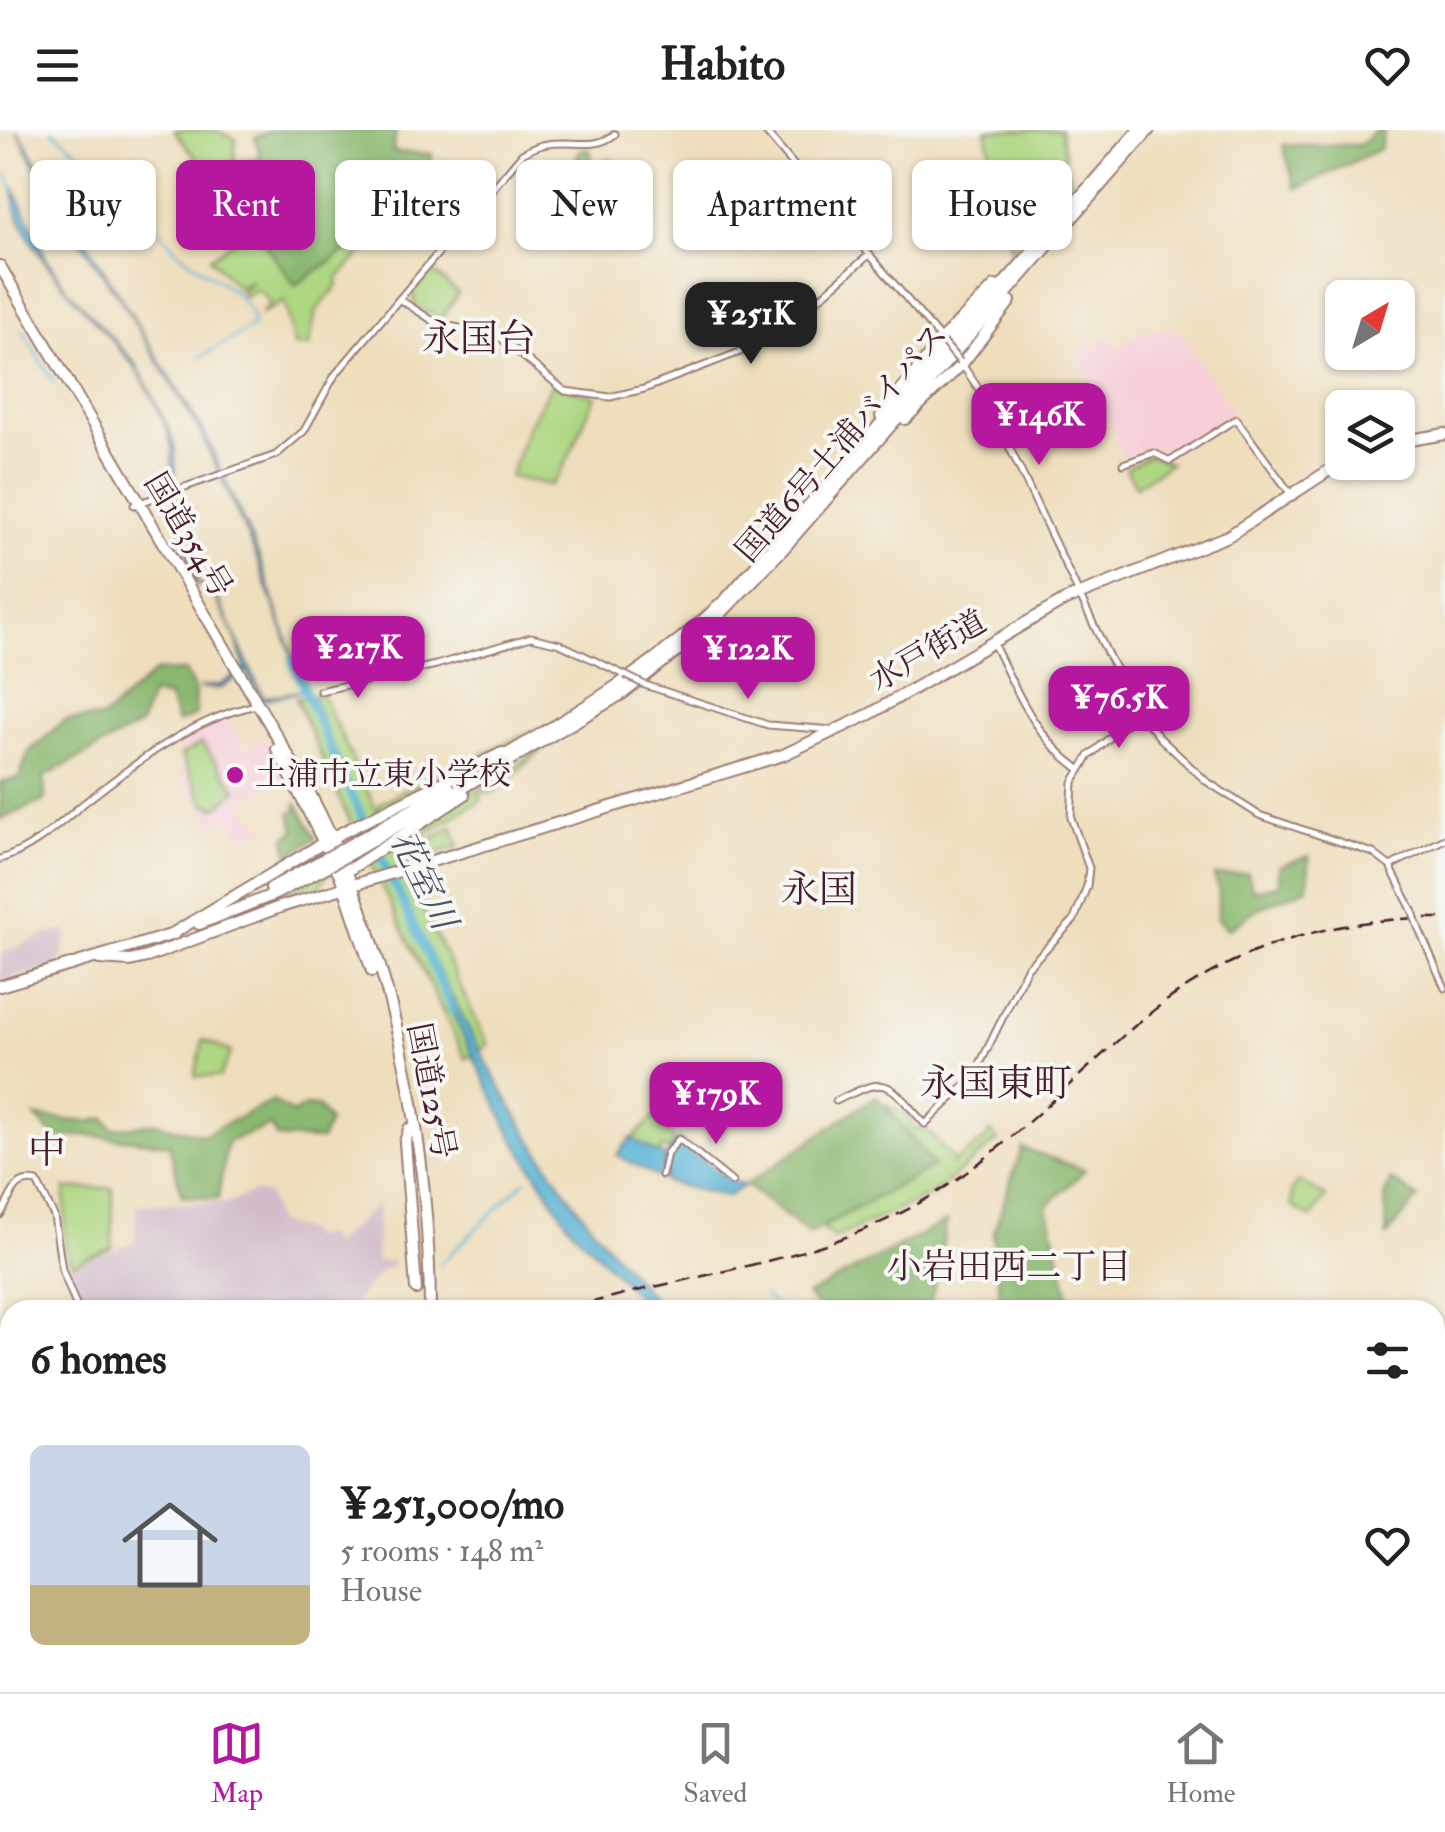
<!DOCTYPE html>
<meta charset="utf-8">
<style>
body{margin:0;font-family:"IM FELL Double Pica","Noto Serif JP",serif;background:#f2f2f2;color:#222;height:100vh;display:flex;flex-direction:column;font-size:38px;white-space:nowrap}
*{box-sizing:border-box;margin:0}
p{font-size:32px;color:#767676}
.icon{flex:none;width:55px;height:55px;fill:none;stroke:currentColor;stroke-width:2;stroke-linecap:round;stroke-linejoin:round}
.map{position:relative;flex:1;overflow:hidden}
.details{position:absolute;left:0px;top:1170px;width:1445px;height:392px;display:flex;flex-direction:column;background:#fff;border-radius:30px 30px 0 0;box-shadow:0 2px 8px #0004}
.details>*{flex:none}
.top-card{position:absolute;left:30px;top:30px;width:1385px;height:90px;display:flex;gap:20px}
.needle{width:65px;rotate:38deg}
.buttons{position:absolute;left:1325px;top:150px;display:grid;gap:20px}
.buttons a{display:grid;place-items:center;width:90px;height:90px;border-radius:15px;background:#fff;box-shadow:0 2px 8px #0004;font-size:50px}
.price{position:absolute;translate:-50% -85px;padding:0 22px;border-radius:20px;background:#b5179e;color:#fff;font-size:32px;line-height:65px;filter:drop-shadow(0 2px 5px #0008)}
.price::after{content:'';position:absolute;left:50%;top:60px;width:30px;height:22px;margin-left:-15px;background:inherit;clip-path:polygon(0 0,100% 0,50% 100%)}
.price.on{background:#222;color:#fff}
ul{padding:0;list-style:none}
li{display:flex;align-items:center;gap:30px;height:250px;padding:0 30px}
li span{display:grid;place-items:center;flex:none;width:280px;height:200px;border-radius:15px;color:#555}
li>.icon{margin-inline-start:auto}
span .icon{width:120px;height:120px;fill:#fffc;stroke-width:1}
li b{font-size:42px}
h2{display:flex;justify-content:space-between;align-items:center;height:120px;padding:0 30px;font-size:42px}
.pill{padding:0 35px;border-radius:15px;background:#fff;box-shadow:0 2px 8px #0004;font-size:35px;line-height:90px}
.pill.on{background:#b5179e;color:#fff}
header{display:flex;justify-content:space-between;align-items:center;height:130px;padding:0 30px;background:#fff;font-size:45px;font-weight:700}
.dock{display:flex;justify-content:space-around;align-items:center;height:140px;border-top:2px solid #e0e0e0;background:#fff;font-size:28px;color:#767676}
.dock a{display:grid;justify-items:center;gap:5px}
.dock .on{color:#b5179e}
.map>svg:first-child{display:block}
.built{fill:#f6cfd8}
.industrial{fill:#d1bdca}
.green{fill:#aed782;stroke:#7c7b56;stroke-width:2.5}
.forest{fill:#8ab870;stroke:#6a6c4e;stroke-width:2.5}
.water{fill:#57b4d5;stroke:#506a80;stroke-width:2.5}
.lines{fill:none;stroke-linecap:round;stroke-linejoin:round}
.stream{stroke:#57b4d5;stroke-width:2.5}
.river{stroke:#57b4d5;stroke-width:9}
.minor-casing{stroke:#9c7e74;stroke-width:9}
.major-casing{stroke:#9c7e74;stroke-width:11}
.highway-casing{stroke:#9c7e74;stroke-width:14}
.minor{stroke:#fff;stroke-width:5}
.major{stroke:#fff;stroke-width:8}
.highway{stroke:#fff;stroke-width:10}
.rail{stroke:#4a1f2b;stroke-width:2.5;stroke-dasharray:15 8;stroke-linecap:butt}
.minor-bridge-casing{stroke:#9c7e74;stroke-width:9;stroke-linecap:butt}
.highway-bridge-casing{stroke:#9c7e74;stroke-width:14;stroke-linecap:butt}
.minor-bridge{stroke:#fff;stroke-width:5}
.highway-bridge{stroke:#fff;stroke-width:10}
.poi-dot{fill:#b5179e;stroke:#f6f6f2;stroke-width:4}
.labels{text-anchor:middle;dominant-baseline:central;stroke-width:8;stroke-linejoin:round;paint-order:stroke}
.street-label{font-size:32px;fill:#4a1f2b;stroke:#f6f6f2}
.poi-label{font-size:32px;fill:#4a1f2b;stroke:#f6f6f2;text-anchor:start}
.water-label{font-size:35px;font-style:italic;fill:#4f5366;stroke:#f6f6f2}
.neighbourhood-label{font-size:35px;fill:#4a1f2b;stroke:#f6f6f2}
.quarter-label{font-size:38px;fill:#4a1f2b;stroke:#f6f6f2}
</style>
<header><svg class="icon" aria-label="menu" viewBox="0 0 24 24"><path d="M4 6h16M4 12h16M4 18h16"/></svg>Habito<svg class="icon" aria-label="heart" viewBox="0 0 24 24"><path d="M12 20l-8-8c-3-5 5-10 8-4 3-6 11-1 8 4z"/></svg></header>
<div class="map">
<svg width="1445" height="1562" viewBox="0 0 1445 1562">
<rect width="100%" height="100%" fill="#f6f6f2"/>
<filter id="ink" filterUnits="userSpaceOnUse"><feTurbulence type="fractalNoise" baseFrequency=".01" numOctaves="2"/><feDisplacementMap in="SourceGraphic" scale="20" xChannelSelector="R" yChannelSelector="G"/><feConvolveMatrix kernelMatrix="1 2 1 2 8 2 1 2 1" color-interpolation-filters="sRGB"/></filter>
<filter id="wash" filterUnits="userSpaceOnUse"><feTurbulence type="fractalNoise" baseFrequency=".0048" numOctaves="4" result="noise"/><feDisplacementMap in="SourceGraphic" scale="40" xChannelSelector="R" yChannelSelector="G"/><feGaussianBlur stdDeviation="2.25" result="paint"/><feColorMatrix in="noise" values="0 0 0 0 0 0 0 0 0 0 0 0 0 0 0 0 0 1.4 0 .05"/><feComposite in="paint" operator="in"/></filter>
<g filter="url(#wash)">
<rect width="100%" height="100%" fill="#eedebc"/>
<path class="built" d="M1176 197 1233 284 1171 326 1164 319 1152 318 1124 328 1077 223 1108 206 1117 217 1141 202Z
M227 586 244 619 265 606 289 648 244 670V679L264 696 263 700 238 708 231 688 211 696 201 675 186 663 177 611Z"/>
<path class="industrial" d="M68 800 60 836 0 850V825L46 804Z
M252 1062 268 1064 276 1092 307 1102 311 1108 326 1105 332 1115 378 1074 376 1132 392 1130 391 1138 383 1139 347 1180H81L66 1138 135 1112 136 1075 230 1073Z"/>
<path class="green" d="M174 0H216L236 10 234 32 206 40Z
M986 0H1060L1065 26 1062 29 1074 56 1011 121Z
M765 73 788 101 774 113 755 117 754 95Z
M270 84 295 155 388 93 393 101 381 114 361 124 338 148V155L316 181 309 216H294L284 171 260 185 270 174 261 162 255 160 246 167 240 162 253 150 238 158 210 128Z
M432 141 458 163 441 189 415 176 413 161Z
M552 254 596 266C579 297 573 329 551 355L510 347 526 299Z
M1150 325 1170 333 1136 356 1126 338Z
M321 563 488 915 479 921 366 694 315 573 313 565Z
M305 567 450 880 467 903 474 924 466 929 347 685 296 569Z
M534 600 379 682 380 674 401 662Z
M555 609 492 663 481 662V670L402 718 394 714Z
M202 613 237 660 216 678 204 673 181 625Z
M452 697 459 717 406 732 402 725Z
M332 739 319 756 320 762 226 793 225 789 280 767Z
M203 910 231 922 220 947 195 946Z
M885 974 905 984 915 999 925 998 953 1029 952 1034 985 1010 990 1001 998 1010 931 1065 835 1108 821 1098 934 1036Z
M655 986 675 1011 668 1021 661 1018 659 1025 632 1009Z
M1298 1051 1326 1067 1311 1088 1292 1076V1060Z
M113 1058 112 1118 72 1134 65 1121V1059Z"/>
<path class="forest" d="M271 0H396L393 22 432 24 429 58 388 93 295 155 260 108 267 103 276 106 294 91 284 67 266 66 251 80 240 79 231 68 232 55 247 60 255 52 240 48 234 32 261 28 255 8Z
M1377 0H1384L1380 19 1296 59 1283 15H1359Z
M580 19 590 20 592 34 600 36 608 28 619 34 594 72 569 49Z
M185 541 194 559 196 585 177 593 169 568 151 564 140 595 44 647 45 670 0 690V652L19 648 29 622 65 590 103 588 155 542Z
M297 673 316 708 289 726 286 707 295 701 291 682 296 681Z
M1309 726 1308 758 1258 778 1228 799 1217 788 1219 759 1214 746 1248 743 1252 760 1279 755V736Z
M876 966 934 1036 809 1104 746 1055Z
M273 971 293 984 305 976 318 977 329 992 321 1010 277 1008 270 996 227 1012 218 1069 182 1066 169 1014 86 1005 55 1008 36 987 88 992 105 988 113 999 155 993 203 1005Z
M1022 1018 1085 1040 1047 1076 1072 1180H1002L993 1104Z
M1391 1050 1418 1068 1387 1106 1385 1065Z
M947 1091 929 1180H821L807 1165Z
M223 1553H362L363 1562H305L264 1553 258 1562H236Z"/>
<path class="water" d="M17 0 203 301 257 422 297 538 255 423 200 301 123 173 55 74Z
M15 60 47 130 66 158 136 234 169 299 175 319 176 370 198 455 209 454 213 458 263 567 301 561 262 570 246 541 221 558H198L220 555 245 539 236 508 211 459 195 454C190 425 179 400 173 372 169 354 173 337 172 319 170 300 145 249 133 235 104 197 7 107 15 60Z
M453 868C510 983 575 1089 665 1180L649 1178 568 1094 511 1004 446 870Z
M631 1008 664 1027 663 1050 617 1025Z
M679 1010 732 1052 745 1055 726 1067 666 1052V1027Z"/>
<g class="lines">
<path class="stream" d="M52 0 124 59 165 107
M6 44 14 61
M167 109C188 140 251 156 253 196L201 227
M21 198 54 253
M297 561 307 559
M439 1135 526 1050
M764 1166 781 1180"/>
<path class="river" d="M293 530C339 649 401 762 452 879"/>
</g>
</g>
<g filter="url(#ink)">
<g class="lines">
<defs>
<path id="minor" d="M764 0 940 208
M399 169 438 194 497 205 565 261 610 267 644 259 771 210 869 125
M963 236 988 272 1109 527 1139 582 1160 608 1206 651 1259 685 1373 723 1390 736 1413 782
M1123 334 1154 323 1170 331 1236 289 1290 363
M134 375 276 325 304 301 335 245 522 24C559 0 589 26 615 4
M994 515C1017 561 1035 607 1078 638
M645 555 768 595 834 600
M320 561 436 535 531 507 560 514 625 545
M0 729C32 720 58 695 83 674 135 633 190 590 256 575
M1390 736 1445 709
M1418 797 1445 858
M836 971C891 944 886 952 925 994L973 948 1027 838 1074 790 1087 756 1089 738 1071 688 1073 652 1089 626 1139 582
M662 1045 667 1023 679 1009 732 1052
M0 1085C12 1069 12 1047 37 1052L54 1086 62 1140 78 1180
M1009 1562 1028 1552"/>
<path id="major" d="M1435 1433 1445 1429
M1435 1441 1445 1436
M464 1562 487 1552
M484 1562 508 1552"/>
<path id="highway" d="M0 136 306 656C391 814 429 1002 430 1180
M881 286 941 210 995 156
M905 289 962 234 1010 171
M1398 312 1445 304
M277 619 340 745 372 841
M499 629C580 581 658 534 727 468L1139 0
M349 715 450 658
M353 722 622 564 709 496 783 419 1149 0
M344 743 464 665
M271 758 326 728
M199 794 275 764 330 735
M170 805 333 707 502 623
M99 829 130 831 147 827 280 777 783 625 870 584 1065 470 1228 406 1342 332
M0 856 174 804
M409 999 405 1012 416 1159
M430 1552 432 1562
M445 1552 446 1562"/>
</defs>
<use href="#minor" class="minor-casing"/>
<use href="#major" class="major-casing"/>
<use href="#highway" class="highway-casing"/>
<use href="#minor" class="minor"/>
<use href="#major" class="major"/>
<use href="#highway" class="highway"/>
<path class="rail" d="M566 1180C682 1144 805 1136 914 1076 999 1029 1064 956 1137 894 1224 819 1331 786 1445 788
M0 1399 10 1395"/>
<defs>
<path id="minor-bridge" d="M943 212 960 232
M625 545 645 555
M1413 782 1418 797"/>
<path id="highway-bridge" d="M326 728 349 715
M330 735 353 722"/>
</defs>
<use href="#minor-bridge" class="minor-bridge-casing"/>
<use href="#highway-bridge" class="highway-bridge-casing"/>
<use href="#minor-bridge" class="minor-bridge"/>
<use href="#highway-bridge" class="highway-bridge"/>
</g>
</g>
<circle class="poi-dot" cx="235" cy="645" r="10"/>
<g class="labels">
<g class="street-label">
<text transform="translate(842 313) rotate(-49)">国道6号土浦バイパス</text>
<text transform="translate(188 405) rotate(59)">国道354号</text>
<text transform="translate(928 521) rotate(-30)">水戸街道</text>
<text transform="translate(431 961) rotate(79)">国道125号</text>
</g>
<g class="poi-label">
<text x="255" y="645">土浦市立東小学校</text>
</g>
<g class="water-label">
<text transform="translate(423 750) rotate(64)">花室川</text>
</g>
<g class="neighbourhood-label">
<text x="1009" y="1137">小岩田西二丁目</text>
</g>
<g class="quarter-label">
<text x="479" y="209">永国台</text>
<text x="819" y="760">永国</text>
<text x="996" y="954">永国東町</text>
<text x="47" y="1021">中</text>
</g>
</g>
</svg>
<div class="buttons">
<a><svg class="needle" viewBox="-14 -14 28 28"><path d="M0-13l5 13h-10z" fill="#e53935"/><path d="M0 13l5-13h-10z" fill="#767676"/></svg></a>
<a><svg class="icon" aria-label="layers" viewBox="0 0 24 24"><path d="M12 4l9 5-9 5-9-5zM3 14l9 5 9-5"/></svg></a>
</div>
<b class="price on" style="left:751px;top:237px">¥251K</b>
<b class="price" style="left:1039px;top:338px">¥146K</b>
<b class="price" style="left:358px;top:571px">¥217K</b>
<b class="price" style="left:748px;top:572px">¥122K</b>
<b class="price" style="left:1119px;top:621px">¥76.5K</b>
<b class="price" style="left:716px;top:1017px">¥179K</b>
<div class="top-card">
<a class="pill">Buy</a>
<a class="pill on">Rent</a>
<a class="pill">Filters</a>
<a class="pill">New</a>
<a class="pill">Apartment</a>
<a class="pill">House</a>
</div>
<section class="details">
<h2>6 homes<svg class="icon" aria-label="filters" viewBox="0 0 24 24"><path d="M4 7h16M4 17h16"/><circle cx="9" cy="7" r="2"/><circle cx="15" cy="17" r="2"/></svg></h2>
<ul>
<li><span style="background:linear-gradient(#c9d6e8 70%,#c2b280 0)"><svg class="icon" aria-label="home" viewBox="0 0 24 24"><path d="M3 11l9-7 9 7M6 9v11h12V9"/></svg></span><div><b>¥251,000/mo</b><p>5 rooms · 148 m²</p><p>House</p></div><svg class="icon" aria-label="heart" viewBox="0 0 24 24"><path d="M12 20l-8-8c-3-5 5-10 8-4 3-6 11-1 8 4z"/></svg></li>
</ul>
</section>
</div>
<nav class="dock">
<a class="on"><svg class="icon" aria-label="map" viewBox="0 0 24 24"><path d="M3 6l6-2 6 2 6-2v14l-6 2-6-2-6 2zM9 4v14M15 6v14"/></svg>Map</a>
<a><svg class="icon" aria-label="saved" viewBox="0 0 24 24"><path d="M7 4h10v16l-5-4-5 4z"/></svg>Saved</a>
<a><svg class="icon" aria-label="home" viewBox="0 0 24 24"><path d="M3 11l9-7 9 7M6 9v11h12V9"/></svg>Home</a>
</nav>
